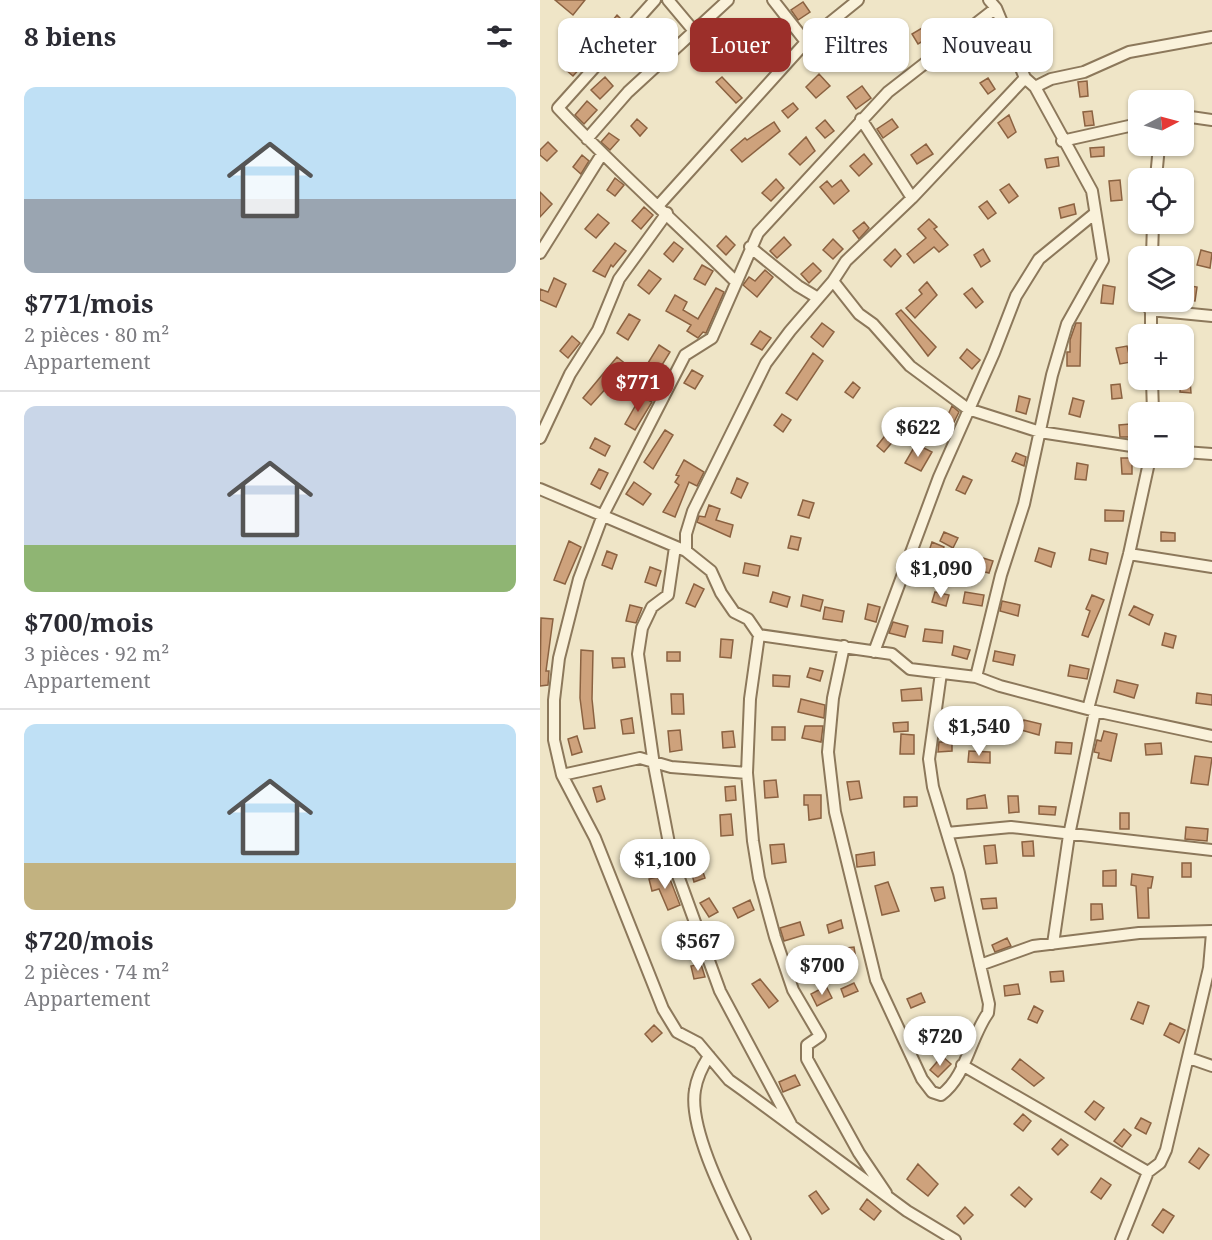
<!DOCTYPE html>
<html lang="fr">
<meta charset="utf-8">
<style>
body{margin:0;font-family:"Noto Serif",serif;background:#f2f2f3;color:#2b2b33;height:100vh;display:flex;flex-direction:column;font-size:22px;white-space:nowrap}
*{box-sizing:border-box;margin:0}
p{font-size:20px;color:#7c7c81}
.icon{flex:none;width:33px;height:33px;fill:none;stroke:currentColor;stroke-width:2;stroke-linecap:round;stroke-linejoin:round}
.map{position:relative;flex:1;overflow:hidden}
.panel{display:flex;flex-direction:column;background:#fff;width:540px}
.panel>*{flex:none}
.top-card{position:absolute;left:18px;top:18px;width:564px;height:54px;display:flex;gap:12px}
.needle{width:39px;rotate:84deg}
.controls{position:absolute;left:588px;top:90px;display:grid;gap:12px}
.controls a{display:grid;place-items:center;width:66px;height:66px;border-radius:12px;background:#fff;box-shadow:0 2px 4px #0004;font-size:30px}
.price{position:absolute;translate:-50% -51px;padding:0 14px;border-radius:21px;background:#fff;color:#222;font-size:20px;line-height:39px;filter:drop-shadow(0 2px 3px #0008)}
.price::after{content:'';position:absolute;left:50%;top:36px;width:18px;height:14px;margin-left:-9px;background:inherit;clip-path:polygon(0 0,100% 0,50% 100%)}
.price.current{background:#9c2f2a;color:#fff}
ul{padding:0;list-style:none}
li{display:grid;align-content:center;gap:12px;height:318px;padding:0 24px}
li+li{border-top:2px solid #e1e1e2}
li span{display:grid;place-items:center;height:186px;border-radius:12px;color:#555}
li>.icon{margin-inline-start:auto}
span .icon{width:108px;height:108px;fill:#fffc;stroke-width:1}
li b{font-size:26px}
h2{display:flex;justify-content:space-between;align-items:center;height:72px;padding:0 24px;font-size:26px}
.tag{padding:0 21px;border-radius:12px;background:#fff;box-shadow:0 2px 4px #0004;font-size:21px;line-height:54px}
.tag.current{background:#9c2f2a;color:#fff}
main{display:flex;flex:1;min-height:0}
.map>svg:first-child{display:block}
.building{fill:#cea27c;stroke:#8b6241;stroke-width:1.5}
.lines{fill:none;stroke-linecap:round;stroke-linejoin:round}
.minor-casing{stroke:#8c785b;stroke-width:14}
.minor{stroke:#faf2db;stroke-width:10}
</style>
<main>
<section class="panel">
<h2>8 biens<svg class="icon" aria-label="filters" viewBox="0 0 24 24"><path d="M4 7h16M4 17h16"/><circle cx="9" cy="7" r="2"/><circle cx="15" cy="17" r="2"/></svg></h2>
<ul>
<li><span style="background:linear-gradient(#bfe0f5 60%,#9aa5b1 0)"><svg class="icon" aria-label="home" viewBox="0 0 24 24"><path d="M3 11l9-7 9 7M6 9v11h12V9"/></svg></span><div><b>$771/mois</b><p>2 pièces · 80 m²</p><p>Appartement</p></div></li>
<li><span style="background:linear-gradient(#c9d6e8 75%,#8fb573 0)"><svg class="icon" aria-label="home" viewBox="0 0 24 24"><path d="M3 11l9-7 9 7M6 9v11h12V9"/></svg></span><div><b>$700/mois</b><p>3 pièces · 92 m²</p><p>Appartement</p></div></li>
<li><span style="background:linear-gradient(#bfe0f5 75%,#c2b280 0)"><svg class="icon" aria-label="home" viewBox="0 0 24 24"><path d="M3 11l9-7 9 7M6 9v11h12V9"/></svg></span><div><b>$720/mois</b><p>2 pièces · 74 m²</p><p>Appartement</p></div></li>
</ul>
</section>
<div class="map">
<svg width="672" height="1240" viewBox="0 0 672 1240">
<rect width="100%" height="100%" fill="#efe5c7"/>
<path class="building" d="M15 0H45L33 15Z
M263 2 270 12 258 20 251 10Z
M77 15 83 21 74 32 68 26Z
M387 25 393 35 378 44 372 34Z
M187 28 201 41 193 49 179 36Z
M100 41 108 48 99 58 91 50Z
M245 42 250 48 238 61 231 53Z
M344 48 349 59 339 64 333 53Z
M35 60 42 66 33 76 26 70Z
M279 74 290 86 276 98 266 87Z
M65 77 73 86 60 99 51 90Z
M182 77 202 98 196 103 176 82Z
M448 78 455 89 448 94 440 83Z
M547 81 548 96 540 97 538 82Z
M322 86 331 98 316 109 307 97Z
M47 101 57 110 44 124 35 115Z
M253 103 258 109 248 118 242 111Z
M552 111 554 125 545 126 543 112Z
M469 115 476 132 468 138 458 123Z
M97 119 107 128 100 136 91 126Z
M352 119 358 127 343 138 337 129Z
M285 120 294 131 285 138 276 128Z
M234 122 240 131 202 162 191 150 205 138 207 140Z
M69 133 79 140 70 150 61 142Z
M266 137 275 151 260 165 249 154Z
M8 142 17 151 7 161 0 155V150Z
M386 144 393 154 377 164 371 155Z
M564 147V156L551 157 550 148Z
M324 154 332 164 319 176 310 166Z
M42 155 49 161 41 174 33 167Z
M518 157 519 166 507 168 505 159Z
M75 178 84 185 75 196 67 190Z
M236 179 244 188 231 201 222 193Z
M301 180 309 191 294 204 280 187 287 181 292 187Z
M580 180 582 200 571 201 569 181Z
M469 184 478 196 469 203 460 190Z
M0 192 12 204 0 217Z
M447 201 456 213 448 219 439 207Z
M534 204 536 214 521 218 519 208Z
M104 207 113 215 101 229 92 221Z
M58 214 69 223 56 238 45 229Z
M389 219 397 227 394 229 408 245 399 252 394 247 374 263 367 254 386 238 378 229Z
M324 222 329 228 319 239 313 231Z
M186 236 195 245 186 255 177 246Z
M244 237 251 245 237 258 230 251Z
M293 239 303 249 293 259 283 250Z
M134 242 143 249 133 262 124 254Z
M75 243 86 251 73 267 71 265 65 277 53 271Z
M355 249 361 256 351 267 344 260Z
M443 249 450 261 441 267 434 255Z
M661 250 672 253 670 268 657 265Z
M273 263 281 271 269 283 261 274Z
M162 265 173 271 165 285 154 279Z
M109 270 121 279 109 294 98 285Z
M225 270 233 277 217 297 203 285 209 277 215 281Z
M14 278 26 284 16 307 0 300V289L8 292Z
M387 282 397 295 375 318 366 308 382 294 379 290Z
M563 285 575 287 573 304 561 303Z
M645 285 657 287 655 301 644 300Z
M176 288 184 292 166 333 163 332 158 338 147 331 151 325 126 311 135 295 147 302 143 310 158 319Z
M432 288 443 302 436 308 424 294Z
M361 310 396 347 388 356 356 314Z
M89 314 100 320 88 340 77 333Z
M282 323 294 332 283 347 271 337Z
M536 323H541L540 366H527V352H530V340Z
M220 331 231 338 222 350 211 344Z
M32 336 40 343 28 358 20 351Z
M119 345 130 352 119 370 108 363Z
M587 346 591 362 580 364 576 348Z
M427 349 440 360 432 369 420 358Z
M273 353 283 361 257 400 246 393Z
M77 357 87 365 51 405 43 398Z
M152 370 163 376 155 389 144 383Z
M641 380H650L651 393 640 392Z
M313 382 320 388 313 398 305 392Z
M580 384 582 398 572 399 571 385Z
M101 396 112 402 95 430 85 424Z
M479 396 490 399 486 414 476 411Z
M533 398 544 401 540 417 529 414Z
M412 406 419 412 414 422 406 419Z
M242 414 251 420 243 432 234 425Z
M349 420 361 423 354 440 344 452 337 446 348 432 344 429Z
M590 424 591 437H580L579 425Z
M125 430 133 435 113 469 104 462Z
M55 438 70 446 65 456 50 448Z
M376 444 392 452 381 471 365 463Z
M476 453 486 457 484 466 472 461Z
M581 458H592V474H582Z
M144 460 164 472 157 486 149 482 135 517 123 512 139 485 135 482 139 476 136 475Z
M537 463 548 465 546 480 535 479Z
M59 469 68 473 60 489 51 484Z
M423 476 432 480 425 494 416 490Z
M197 478 208 483 201 498 191 493Z
M94 482 111 494 103 505 86 494Z
M263 500 274 503 269 518 258 515Z
M169 505 180 509 176 520 193 525 190 537 157 522 159 516 165 517Z
M565 510 584 511 583 521H565Z
M404 532 418 538 413 548 400 541Z
M621 532 635 533V541H621Z
M251 536 261 538 258 550 248 548Z
M29 541 41 547 25 584 14 580Z
M392 542 404 547 401 556 389 551Z
M499 548 515 553 511 567 495 561Z
M551 549 568 553 566 564 549 560Z
M67 551 77 555 72 569 62 565Z
M378 555 391 559 388 571 374 566Z
M433 555 453 561 449 573 430 568Z
M205 563 220 566 218 576 203 573Z
M110 567 121 571 116 586 105 582Z
M154 584 164 589 155 607 146 603Z
M233 592 250 597 247 607 230 602Z
M395 592 409 595 406 606 392 602Z
M425 592 444 595 442 606 423 603Z
M263 595 283 600 280 611 261 606Z
M552 595 564 600 548 637 542 635 550 611 546 609Z
M462 601 480 605 478 616 460 611Z
M328 604 340 607 336 622 325 619Z
M90 605 102 608 96 623 86 621Z
M594 606 613 615 609 625 589 615Z
M285 607 304 611 302 622 283 619Z
M1 618 13 619 6 671H9L8 685 0 686Z
M353 622 368 626 365 637 349 633Z
M385 629 403 631 402 643 383 641Z
M625 633 636 636 633 648 622 645Z
M181 639 193 640 191 658 180 657Z
M414 646 430 650 427 659 412 655Z
M41 650 53 651 52 699 55 728 44 729 40 698Z
M455 651 475 655 473 665 453 661Z
M127 652H140V661H127Z
M72 658H84L85 667 73 668Z
M530 665 549 669 547 679 528 676Z
M270 668 283 671 280 681 267 677Z
M233 675 250 676 249 687 233 686Z
M577 680 598 685 594 698 574 692Z
M381 688 382 700 362 701 361 690Z
M657 693 672 695V705L656 703Z
M131 694H143L144 714H132Z
M261 699 285 705 284 718 258 712Z
M437 712 457 714 456 726 436 724Z
M92 718 94 733 83 734 81 720Z
M484 720 501 724 499 735 481 730Z
M368 722V731L354 732 353 723Z
M265 726H283L281 742 262 738Z
M232 727H245V740H232Z
M140 730 142 750 130 752 128 731Z
M193 731 195 747 183 748 182 732Z
M564 731 577 734 571 761 558 758 559 753 554 752 557 740 561 741Z
M361 734 374 735V754H360Z
M37 736 42 752 32 755 28 739Z
M399 742H412V751L398 752Z
M516 742 532 743 531 754 515 753Z
M621 743 622 754 606 755 605 744Z
M429 751 450 752V763L428 762Z
M655 756 672 758 668 785 651 783Z
M236 780 238 797 225 798 224 781Z
M319 781 322 798 310 800 307 782Z
M61 786 65 799 57 802 53 788Z
M195 786 196 800 186 801 185 787Z
M264 795H281V818L269 820 268 805H264Z
M445 795 447 808 427 809V799Z
M468 796H478L479 812 469 813Z
M364 797H377V806L364 807Z
M499 806 516 807 515 815 499 814Z
M580 813H589V829H580Z
M191 814 193 835 181 836 180 815Z
M646 827 668 829 667 841 645 839Z
M493 841 494 856H483L482 842Z
M244 844 246 862 232 864 230 845Z
M455 845 457 863 446 864 444 846Z
M334 852 335 865 317 867 316 855Z
M160 863 165 878 154 882 150 867Z
M642 863H651V877H642Z
M576 870V886H563V871Z
M128 874 140 905 128 910 119 889 112 891 109 879Z
M592 874 613 877 611 888H608L609 918H598L596 886 591 885Z
M348 882 359 911 342 915 335 886Z
M403 887 405 898 395 901 391 888Z
M169 898 178 912 169 917 160 903Z
M456 898 457 908 443 909 441 899Z
M210 900 214 910 198 918 193 908Z
M551 904H562L563 919 551 920Z
M301 920 303 928 289 933 287 925Z
M260 922 264 935 244 941 240 928Z
M467 938 471 946 455 952 452 945Z
M314 947 316 959 300 962 298 949Z
M161 964 165 977 154 979 151 966Z
M523 971 524 981 511 982 510 972Z
M220 979 238 1001 229 1008 212 984Z
M314 983 318 991 304 997 301 989Z
M478 984 480 994 465 996 464 986Z
M286 986 292 998 277 1006 271 994Z
M381 993 385 1002 371 1008 367 999Z
M598 1002 609 1006 603 1024 591 1019Z
M494 1006 503 1011 497 1023 488 1019Z
M630 1023 645 1030 639 1043 624 1035Z
M114 1025 122 1033 112 1042 105 1034Z
M402 1056 411 1064 398 1077 390 1070Z
M480 1059 504 1078 494 1086 472 1069Z
M255 1075 260 1085 243 1092 239 1082Z
M554 1101 564 1108 555 1120 545 1112Z
M483 1114 491 1121 483 1131 474 1124Z
M601 1118 611 1123 606 1134 595 1128Z
M584 1129 591 1135 582 1147 574 1141Z
M521 1139 528 1145 518 1155 512 1149Z
M659 1148 669 1155 659 1169 649 1162Z
M378 1164 398 1184 388 1196 367 1179Z
M561 1178 571 1185 561 1199 551 1192Z
M479 1187 492 1199 485 1207 471 1195Z
M276 1191 289 1209 282 1214 269 1196Z
M327 1199 341 1211 334 1220 320 1209Z
M425 1207 433 1215 424 1224 417 1216Z
M623 1209 634 1216 623 1233 612 1225Z"/>
<g class="lines">
<defs>
<path id="minor" d="M115 0 18 108C75 169 137 223 196 282
M128 0 154 31
M233 0 266 42
M495 87 511 79 544 72 589 52 672 37
M644 116 672 120
M321 119 372 198
M47 139 88 92 188 0
M522 141 598 124
M616 178 619 146
M118 206 266 42 318 0
M210 247 258 286 278 298
M0 253 62 154
M612 256 613 224
M293 281 319 314 333 324 370 366 428 409 500 432 598 447
M611 302V334
M610 310 672 316
M612 380 613 412
M0 438 30 374 58 330 79 279 127 213
M644 452 672 454
M0 489 146 551 171 571 181 593 194 612 208 619 219 635 352 654 370 669 436 677 460 686 555 711 672 736
M135 547 128 595 112 607 102 628 98 654 114 765 132 859 180 991 251 1124
M146 551V534L153 511 226 363 250 331 293 281 306 261 372 198 485 78
M589 554 672 567
M219 635 210 699 207 773 213 841 219 878 235 937 253 990 280 1036 267 1045V1059L319 1153 346 1193
M304 646 293 698 288 752 295 812 336 980 382 1079 392 1092 401 1095C426 1077 430 1038 448 1013L449 1004 419 873 393 787 389 759 401 673
M334 652 399 477 454 353 476 296 499 259 554 214
M436 677 461 575 484 504 512 375 527 324 563 260 552 191 495 87 485 78 456 8 449 0
M548 709 589 554 610 458
M22 775 100 758 131 767 207 773
M407 833 471 827 672 850
M513 944 529 835 555 711
M440 965 493 946 599 933 672 931
M169 1056C162 1067 157 1077 155 1090 148 1129 188 1205 205 1240
M649 1058 672 1066
M422 1065 608 1172
M415 1240 367 1211 203 1090 189 1080 158 1043 137 1032 123 1009 55 838 22 775 14 740V700L19 658 39 579 63 515 145 355 172 338 218 233 348 92 456 8
M581 1240 608 1172 620 1163 626 1150 669 968 672 933"/>
</defs>
<use href="#minor" class="minor-casing"/>
<use href="#minor" class="minor"/>
</g>
</svg>
<div class="controls">
<a><svg class="needle" viewBox="-14 -14 28 28"><path d="M0-13l5 13h-10z" fill="#e53935"/><path d="M0 13l5-13h-10z" fill="#7c7c81"/></svg></a>
<a><svg class="icon" aria-label="locate" viewBox="0 0 24 24"><circle cx="12" cy="12" r="6"/><path d="M12 2v4M12 18v4M2 12h4M18 12h4"/></svg></a>
<a><svg class="icon" aria-label="layers" viewBox="0 0 24 24"><path d="M12 4l9 5-9 5-9-5zM3 14l9 5 9-5"/></svg></a>
<a>+</a>
<a>−</a>
</div>
<b class="price current" style="left:98px;top:413px">$771</b>
<b class="price" style="left:378px;top:458px">$622</b>
<b class="price" style="left:401px;top:599px">$1,090</b>
<b class="price" style="left:439px;top:757px">$1,540</b>
<b class="price" style="left:125px;top:890px">$1,100</b>
<b class="price" style="left:158px;top:972px">$567</b>
<b class="price" style="left:282px;top:996px">$700</b>
<b class="price" style="left:400px;top:1067px">$720</b>
<div class="top-card">
<a class="tag">Acheter</a>
<a class="tag current">Louer</a>
<a class="tag">Filtres</a>
<a class="tag">Nouveau</a>
</div>
</div>
</main>
